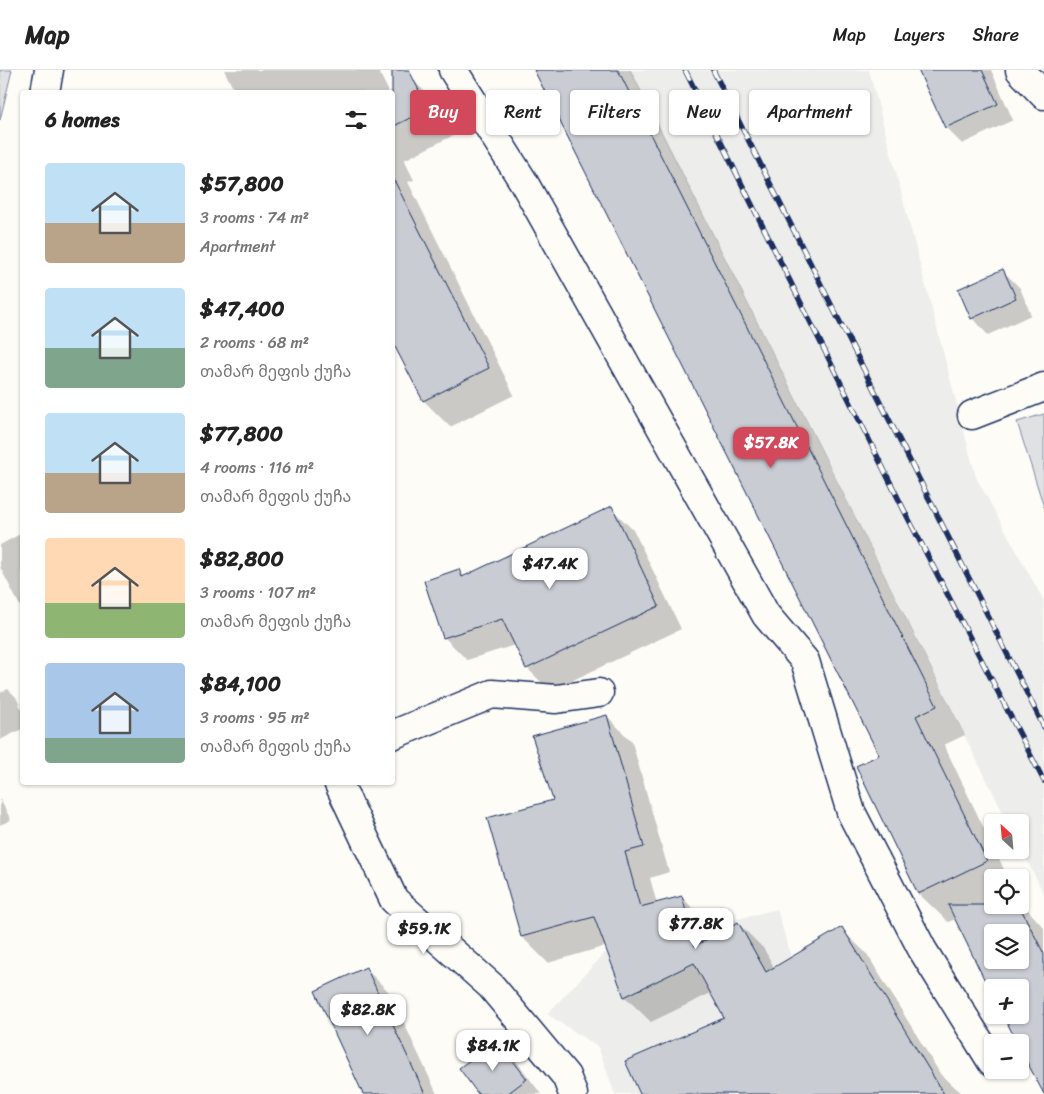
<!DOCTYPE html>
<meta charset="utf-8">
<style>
body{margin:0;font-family:Sriracha,"Noto Sans Georgian",sans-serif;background:#f2f2f2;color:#222;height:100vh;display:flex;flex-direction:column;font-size:19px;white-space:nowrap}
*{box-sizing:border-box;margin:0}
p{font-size:16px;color:#767676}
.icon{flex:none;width:28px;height:28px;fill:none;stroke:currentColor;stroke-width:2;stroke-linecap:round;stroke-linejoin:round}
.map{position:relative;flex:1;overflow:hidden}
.side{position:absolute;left:20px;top:20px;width:375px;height:695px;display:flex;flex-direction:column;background:#fff;border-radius:5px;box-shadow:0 1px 4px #0004}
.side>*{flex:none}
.banner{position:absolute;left:410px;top:20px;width:475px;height:45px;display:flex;gap:10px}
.needle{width:32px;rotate:334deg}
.fabs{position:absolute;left:984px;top:744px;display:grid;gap:10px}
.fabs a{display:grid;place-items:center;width:45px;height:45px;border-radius:5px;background:#fff;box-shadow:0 1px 4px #0004;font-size:25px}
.price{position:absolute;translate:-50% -42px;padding:0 11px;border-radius:10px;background:#fff;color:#222;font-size:16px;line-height:32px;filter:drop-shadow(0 1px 2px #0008)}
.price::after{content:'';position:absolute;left:50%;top:30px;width:15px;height:11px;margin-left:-8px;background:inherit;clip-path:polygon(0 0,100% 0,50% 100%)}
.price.active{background:#d1495b;color:#fff}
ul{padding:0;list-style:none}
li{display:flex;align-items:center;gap:15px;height:125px;padding:0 25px}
li span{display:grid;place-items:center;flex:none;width:140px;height:100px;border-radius:5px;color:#555}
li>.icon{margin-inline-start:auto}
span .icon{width:60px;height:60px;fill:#fffc;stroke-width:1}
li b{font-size:21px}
h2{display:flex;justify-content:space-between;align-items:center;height:60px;padding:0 25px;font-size:21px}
.tag{padding:0 18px;border-radius:5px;background:#fff;box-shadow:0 1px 4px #0004;font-size:18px;line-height:45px}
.tag.active{background:#d1495b;color:#fff}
header{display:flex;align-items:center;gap:30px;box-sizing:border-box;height:70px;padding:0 25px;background:#fff;border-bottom:1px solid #e0e0e0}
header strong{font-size:24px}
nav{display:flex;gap:28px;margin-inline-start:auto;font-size:18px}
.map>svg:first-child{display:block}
.built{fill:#edeeec}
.green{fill:#e0e1e3;stroke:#7e88a0}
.shadow{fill:#0003;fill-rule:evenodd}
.building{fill:#c9ccd3;stroke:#1b2f5e;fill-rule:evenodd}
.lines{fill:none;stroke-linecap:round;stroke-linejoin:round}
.minor-casing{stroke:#1b2f5e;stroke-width:31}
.minor{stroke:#fdfcf7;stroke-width:28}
.rail-casing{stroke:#1b2f5e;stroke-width:5.5}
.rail{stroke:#fdfcf7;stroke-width:4;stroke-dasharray:11;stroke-linecap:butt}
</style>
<header>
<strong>Map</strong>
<nav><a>Map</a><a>Layers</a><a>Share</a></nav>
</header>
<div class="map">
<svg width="1044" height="1024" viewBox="0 0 1044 1024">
<rect width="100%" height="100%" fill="#fdfcf7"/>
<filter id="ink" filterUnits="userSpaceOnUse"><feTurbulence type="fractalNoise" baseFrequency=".02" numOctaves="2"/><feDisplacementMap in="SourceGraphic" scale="10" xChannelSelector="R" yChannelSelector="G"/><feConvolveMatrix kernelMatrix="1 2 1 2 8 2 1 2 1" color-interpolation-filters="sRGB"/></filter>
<g filter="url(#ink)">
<path class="built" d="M629 0H869L976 407 1044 531V824L1020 777V752H1008Z
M777 839 802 924 870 1024H615L598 977 547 944 605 883Z"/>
<path class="green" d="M0 0H12L0 50Z
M1044 344V437L1017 352Z"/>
<path class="shadow" d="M224 0H378L389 22 413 10 439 36 454 65 404 90 414 110 408 112 514 325 450 357 424 331 392 268V22H235Z
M536 0H631L965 665 944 675 992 775V780H995L1008 808H992V835H1020V831L1044 858V1020L1039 1015 1020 972H1018L1004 945H1020V918H992V922L956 849 948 852 919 824 857 697 880 685ZM992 862H1020V890H992Z
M920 0H991L1013 50 962 74 946 58Z
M1003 201 1020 218 1031 245 988 265 972 248Z
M611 438 634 461 681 559 550 621 527 598 515 575 467 590 444 567 459 501 465 507Z
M22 463V540L0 497V475Z
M8 619 16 627 22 640V659L0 670V623Z
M607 646 632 672 669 802 650 808 657 834 682 827 707 853 711 868 738 853 764 879 775 899 841 859 867 884 941 1005 963 1024H641L725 949 711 923 651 952 625 927 606 876 548 893 522 867 489 749 554 730Z
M0 729 11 750 0 755Z
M366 899 390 923 437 1024H364Z
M497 971 514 988 541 1024H480Z"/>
<path class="building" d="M392 0H409L428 39 392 57Z
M534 0H618L937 636 916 646 987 791 918 824 856 696 879 685Z
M918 0H982L998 34 945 58Z
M392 106 489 298 423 331 392 271Z
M1003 199 1016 228 971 249 958 219Z
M612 436 659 536 526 599 502 549 443 568 424 511 459 499 462 507Z
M607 645 644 777 625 782 640 837 682 826 695 876 738 852 766 902 842 857 944 1024H640L625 991 724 948 694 893 624 927 594 847 521 867 487 748 553 730 532 666Z
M948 835H1019L1044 884V1024L1020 979V972H1017L1003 945H1020V918H992V925ZM992 862H1020V890H992Z
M366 897 425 1024H363L315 921Z
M497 970 527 1009 507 1024H478L459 998Z"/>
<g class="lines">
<defs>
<path id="minor" d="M453 0 523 111 766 545 805 591 851 742 922 879 992 992
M1020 0 1044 25
M45 22 49 0
M972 345 1044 317
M392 665 492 624 556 629 599 623
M338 712 394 830 491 916 566 1006 573 1024"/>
</defs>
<use href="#minor" class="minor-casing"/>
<use href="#minor" class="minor"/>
<defs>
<path id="rail" d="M685 0 907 446 1044 711
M713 0 1044 657"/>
</defs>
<use href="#rail" class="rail-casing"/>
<use href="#rail" class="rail"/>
</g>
</g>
</svg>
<div class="fabs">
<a><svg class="needle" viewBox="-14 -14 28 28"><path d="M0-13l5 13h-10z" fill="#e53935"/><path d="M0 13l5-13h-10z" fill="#767676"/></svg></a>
<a><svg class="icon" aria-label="locate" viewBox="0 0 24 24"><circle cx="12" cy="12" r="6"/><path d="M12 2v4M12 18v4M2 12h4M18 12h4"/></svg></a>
<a><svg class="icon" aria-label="layers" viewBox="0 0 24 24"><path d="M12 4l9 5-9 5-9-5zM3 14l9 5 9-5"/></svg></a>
<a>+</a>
<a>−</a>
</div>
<b class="price active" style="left:771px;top:399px">$57.8K</b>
<b class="price" style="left:550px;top:520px">$47.4K</b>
<b class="price" style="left:696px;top:880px">$77.8K</b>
<b class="price" style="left:424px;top:885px">$59.1K</b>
<b class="price" style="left:368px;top:966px">$82.8K</b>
<b class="price" style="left:493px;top:1002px">$84.1K</b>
<div class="banner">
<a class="tag active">Buy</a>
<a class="tag">Rent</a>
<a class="tag">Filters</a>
<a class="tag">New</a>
<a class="tag">Apartment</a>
</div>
<section class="side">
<h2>6 homes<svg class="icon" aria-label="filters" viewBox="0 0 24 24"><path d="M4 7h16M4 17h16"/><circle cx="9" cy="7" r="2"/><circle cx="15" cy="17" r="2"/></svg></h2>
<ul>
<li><span style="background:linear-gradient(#bfe0f5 60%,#b9a48a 0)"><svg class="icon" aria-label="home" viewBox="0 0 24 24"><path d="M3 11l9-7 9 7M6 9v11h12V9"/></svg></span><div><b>$57,800</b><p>3 rooms · 74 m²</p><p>Apartment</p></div></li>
<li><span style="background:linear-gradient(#bfe0f5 60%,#7fa58c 0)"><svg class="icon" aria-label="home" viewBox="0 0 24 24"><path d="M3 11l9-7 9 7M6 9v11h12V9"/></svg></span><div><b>$47,400</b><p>2 rooms · 68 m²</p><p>თამარ მეფის ქუჩა</p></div></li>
<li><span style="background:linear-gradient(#bfe0f5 60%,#b9a48a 0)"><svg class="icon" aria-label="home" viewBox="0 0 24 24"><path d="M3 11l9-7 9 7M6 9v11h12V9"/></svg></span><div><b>$77,800</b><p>4 rooms · 116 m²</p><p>თამარ მეფის ქუჩა</p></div></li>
<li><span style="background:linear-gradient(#ffd9b3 65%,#8fb573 0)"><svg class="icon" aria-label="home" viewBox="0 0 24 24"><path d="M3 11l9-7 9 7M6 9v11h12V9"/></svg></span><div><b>$82,800</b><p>3 rooms · 107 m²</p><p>თამარ მეფის ქუჩა</p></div></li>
<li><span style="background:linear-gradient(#a9c7e8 75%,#7fa58c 0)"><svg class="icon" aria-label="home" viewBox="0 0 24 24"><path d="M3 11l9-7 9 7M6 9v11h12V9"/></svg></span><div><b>$84,100</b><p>3 rooms · 95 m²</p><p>თამარ მეფის ქუჩა</p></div></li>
</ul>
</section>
</div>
